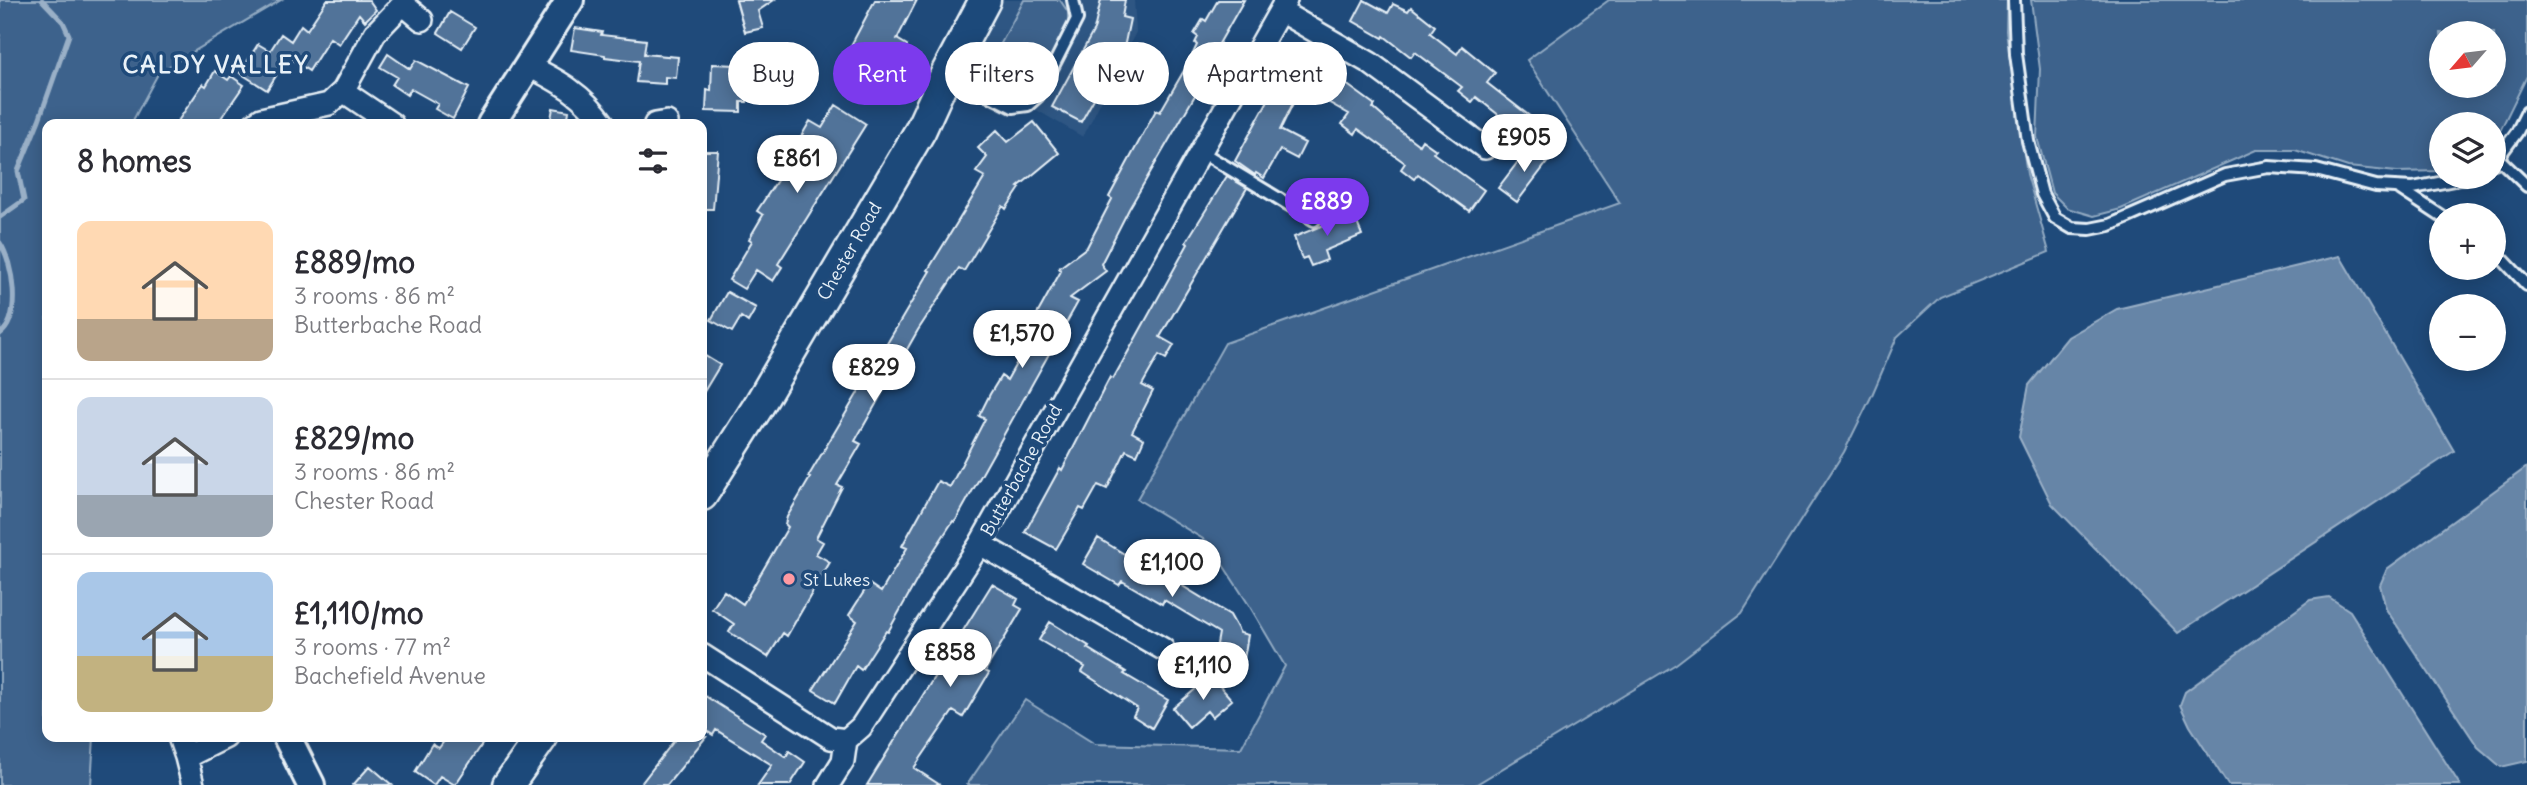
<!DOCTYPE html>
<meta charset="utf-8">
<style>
body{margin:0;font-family:Delius,sans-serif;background:#f2f2f3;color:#2b2b33;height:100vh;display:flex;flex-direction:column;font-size:26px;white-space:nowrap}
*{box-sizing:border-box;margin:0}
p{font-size:23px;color:#7c7c81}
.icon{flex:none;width:38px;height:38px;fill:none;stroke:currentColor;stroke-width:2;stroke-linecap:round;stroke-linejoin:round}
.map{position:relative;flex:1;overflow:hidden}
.details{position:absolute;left:42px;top:119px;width:665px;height:623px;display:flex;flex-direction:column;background:#fff;border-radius:14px;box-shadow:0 4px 18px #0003}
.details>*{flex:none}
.top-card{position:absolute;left:728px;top:42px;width:665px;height:63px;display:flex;gap:14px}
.needle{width:46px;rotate:242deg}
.controls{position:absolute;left:2429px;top:21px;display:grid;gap:14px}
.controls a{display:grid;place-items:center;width:77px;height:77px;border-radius:50%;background:#fff;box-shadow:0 4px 18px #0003;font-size:35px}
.price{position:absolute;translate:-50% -60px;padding:0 16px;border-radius:24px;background:#fff;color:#222;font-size:23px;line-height:46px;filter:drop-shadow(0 2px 4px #0008)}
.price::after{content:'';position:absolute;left:50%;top:42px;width:21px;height:16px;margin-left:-10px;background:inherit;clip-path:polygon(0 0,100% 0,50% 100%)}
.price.selected{background:#7c3aed;color:#fff}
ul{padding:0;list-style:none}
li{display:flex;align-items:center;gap:21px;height:175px;padding:0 35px}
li+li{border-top:2px solid #e1e1e2}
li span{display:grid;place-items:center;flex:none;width:196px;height:140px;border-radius:14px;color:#555}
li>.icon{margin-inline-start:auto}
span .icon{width:84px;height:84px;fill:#fffc;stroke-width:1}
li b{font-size:30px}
h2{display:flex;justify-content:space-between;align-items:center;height:84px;padding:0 35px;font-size:30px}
.tag{padding:0 24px;border-radius:32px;background:#fff;box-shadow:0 4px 18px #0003;font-size:24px;line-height:63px}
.tag.selected{background:#7c3aed;color:#fff}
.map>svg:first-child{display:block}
.built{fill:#2e5683}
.green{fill:#3c628c;stroke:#92aac2;stroke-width:2;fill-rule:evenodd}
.water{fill:#6685a7;stroke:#9ab0c7;stroke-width:2}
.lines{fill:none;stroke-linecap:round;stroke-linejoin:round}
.stream{stroke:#9ab0c7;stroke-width:5}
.building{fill:#517399;stroke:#e8f1f8;stroke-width:2}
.service-casing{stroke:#e8f1f8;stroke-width:16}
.minor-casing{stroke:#e8f1f8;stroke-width:26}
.tertiary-casing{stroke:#e8f1f8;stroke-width:32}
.secondary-casing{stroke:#e8f1f8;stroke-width:35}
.service{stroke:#1f4a7a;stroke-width:10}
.minor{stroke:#1f4a7a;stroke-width:21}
.tertiary{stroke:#1f4a7a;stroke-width:26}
.secondary{stroke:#1f4a7a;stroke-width:30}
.poi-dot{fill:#ff9aa2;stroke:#1f4a7a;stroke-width:2.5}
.labels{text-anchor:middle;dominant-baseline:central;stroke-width:7;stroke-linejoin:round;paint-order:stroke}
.street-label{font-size:18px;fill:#e8f1f8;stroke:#1f4a7a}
.poi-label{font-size:18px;fill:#e8f1f8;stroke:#1f4a7a;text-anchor:start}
.district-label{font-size:24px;font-weight:bold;letter-spacing:2px;fill:#e8f1f8;stroke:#1f4a7a}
</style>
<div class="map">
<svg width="2527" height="785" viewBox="0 0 2527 785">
<rect width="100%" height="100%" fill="#1f4a7a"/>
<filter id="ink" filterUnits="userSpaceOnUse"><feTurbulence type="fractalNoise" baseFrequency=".0143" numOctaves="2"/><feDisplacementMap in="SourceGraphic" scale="14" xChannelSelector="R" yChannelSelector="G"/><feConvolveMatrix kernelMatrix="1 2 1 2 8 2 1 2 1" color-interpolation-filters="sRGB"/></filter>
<g filter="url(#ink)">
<path class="built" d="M1000 0H1134L1136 32 1083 137 1028 105 1010 116 953 87Z"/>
<path class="green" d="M0 0H281L159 72 131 124H47V737H94L91 785H0Z
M1024 0H1060L1068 12V26L1035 87 1021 97 1011 98 981 81Z
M1609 0H2007L2006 31 2027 174 2049 252 1940 297 1897 337 1872 395 1844 452 1742 613 1676 664 1475 785H967L1025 700 1095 744 1241 748 1285 666 1249 605 1208 542 1137 499 1225 343 1620 203 1527 60Z
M2031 0H2527V76L2498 135 2494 140V124H2441V171L2397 172 2348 167 2295 150H2256L2121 209 2094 216 2067 208 2052 193 2037 137 2040 69ZM2494 33V86H2441V33Z"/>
<path class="water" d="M2340 256 2454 451 2178 633 2052 504 2019 437 2029 385 2068 337 2117 309Z
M2527 467V761L2501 767 2478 747 2386 609 2380 585 2387 569Z
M2329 597 2350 611 2460 785H2228L2190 726 2180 705 2185 692 2310 600Z"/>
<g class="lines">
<path class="stream" d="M0 217 24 200 18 171 39 120 69 35 63 22 42 0
M0 243C13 262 22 318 0 334"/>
</g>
<path class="building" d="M327 0H369L376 10 365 21 359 14 339 44 330 38 309 71 288 57 267 90 240 73 258 44 270 51 281 34 291 41 301 25 307 30Z
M736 0H774L758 11 763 28 745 32Z
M875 0H917L897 39 907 45 899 60 894 57 874 93 837 72Z
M1101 0H1125L1122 17 1130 19 1125 43 1081 122 1052 107 1094 30Z
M1218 0H1244L1208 63 1212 66 1129 209 1101 264 1106 271 1070 298 1078 302 955 522 953 521 929 558 888 632 886 631 861 670 856 666 835 703 813 690 857 621 849 615 869 584 881 592 907 548 902 546 938 481 950 487 985 419 979 416 990 394 1001 376 1007 380 1040 321 1035 318 1061 271 1059 268 1087 247 1112 199 1109 197 1156 110 1160 112 1189 62 1197 45 1195 43 1198 37 1194 34 1203 19 1206 21Z
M1364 0 1388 13 1393 4 1408 11 1411 7 1435 26 1430 33 1457 54 1462 46 1495 73 1487 83 1558 138 1530 140 1476 97 1472 102 1458 91 1462 87 1415 52 1411 57 1384 36 1383 38 1353 21Z
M450 12 475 27 462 48 438 33Z
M575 28 602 32 601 35 646 40 644 54 678 57 676 78 665 77V84L636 82 639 61 605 57V55L571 50Z
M388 54 410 69 416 60 469 88 453 119 435 109 438 104 411 89 407 95 392 85 397 77 380 67Z
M712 64 738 65V78L748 79 747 102H741V112L706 111 707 90 711 91Z
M1315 66 1349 86 1375 105 1373 108 1390 123 1419 145 1422 140 1436 150 1433 153 1484 190 1469 211 1418 174 1414 179 1401 169 1405 163 1358 129 1355 134 1342 124 1349 114 1303 88Z
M215 71 228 80 231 76 244 85 217 124H176L203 84 206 86Z
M1278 82 1298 93 1280 130 1305 143 1297 159 1280 150 1264 178 1256 173 1255 175 1235 161Z
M836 105 866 124 778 264 782 267 773 281 756 270 744 289 729 280 752 241 749 239 763 215 757 211 782 173 789 178 808 145 799 140 810 121 822 128Z
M553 108 569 111 567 124H550Z
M1034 122 1059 153 1018 187 1020 188 1006 209 1003 206 964 271 959 268 918 330 855 441 861 444 837 485 842 487 816 538 823 542 816 554 830 562 787 636 783 633 768 657 729 632 734 624 712 609 724 591 743 604 788 527 785 524 787 517 810 478 808 477 930 271 928 270 985 177 976 172 987 157 978 148 997 130 1008 142Z
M1530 146 1549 160 1517 202 1498 188Z
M702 151H718L713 209H702Z
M1227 176 1247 188 1160 337 1174 345 1166 359 1159 355 1142 385 1153 391 1132 432 1144 439 1137 455 1126 450 1107 489 1098 485 1084 510 1080 508 1056 549 1025 532 1060 468 1062 470 1110 377 1113 379 1188 244 1186 242Z
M1353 213 1362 235 1324 251 1327 260 1311 266 1307 257 1302 259 1294 237Z
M727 292 756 308 748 322 741 317 732 332 711 320Z
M702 354 720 365 702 395Z
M1098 538 1131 558 1136 550 1184 578 1181 585 1230 615 1240 633 1248 635 1241 677 1212 672 1219 633 1164 600 1162 604 1122 581 1119 585 1083 564Z
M992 584 1018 599 1015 605 1022 609 985 671 989 673 963 717 953 711 914 768 940 785H867Z
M1050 622 1089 646 1087 648 1126 672 1124 674 1168 700 1152 728 1133 716 1137 708 1082 672 1085 667 1039 640Z
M1211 676 1232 700 1212 717 1207 711 1189 727 1173 708Z
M702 694 765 734 761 740 786 757 789 751 805 762 790 785H758L772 765 716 730 713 735 702 728Z
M447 737H487L455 785 440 776 434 785 415 772 432 744 439 748Z
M677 737H706L667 785H640Z
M370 766 392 785H353Z"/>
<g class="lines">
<defs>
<path id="service" d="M2014 0 2016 54 2028 141 2042 194 2055 218 2072 228 2090 229 2110 225 2225 175 2269 167 2316 170 2376 186 2413 188 2470 177
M948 75 1013 107 1028 105 1038 96 1077 19 1073 0
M1200 151 1314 220 1331 200
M2498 158 2527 186
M2494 163 2517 132 2527 112
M2400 189 2441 216
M2494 250 2527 285"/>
<path id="minor" d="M1280 11 1370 63 1485 148
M527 65C559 81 583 94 604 124
M343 91 375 33 403 4 422 20
M254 124 261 119 329 104 343 91 392 124
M655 124 667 122
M980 544 1163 649
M702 655 831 738 846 740
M179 737 186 757
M193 785 186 757 226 737
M828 785 843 761 846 740 861 727 980 544 1286 0"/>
<path id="tertiary" d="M491 124 570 0
M287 737 311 785"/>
<path id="secondary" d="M702 495 759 405 920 131 946 74 985 0
M508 785 542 737"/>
</defs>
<use href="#service" class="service-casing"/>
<use href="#minor" class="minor-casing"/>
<use href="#tertiary" class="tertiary-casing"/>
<use href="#secondary" class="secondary-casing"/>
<use href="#service" class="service"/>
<use href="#minor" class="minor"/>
<use href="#tertiary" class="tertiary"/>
<use href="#secondary" class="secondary"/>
</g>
</g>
<circle class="poi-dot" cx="789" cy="579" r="7"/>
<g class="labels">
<g class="street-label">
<text transform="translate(849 251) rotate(-60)">Chester Road</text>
<text transform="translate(1021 470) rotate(-61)">Butterbache Road</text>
</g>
<g class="poi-label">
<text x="803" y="579">St Lukes</text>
</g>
<g class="district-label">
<text x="216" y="64">CALDY VALLEY</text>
</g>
</g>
</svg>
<div class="controls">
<a><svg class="needle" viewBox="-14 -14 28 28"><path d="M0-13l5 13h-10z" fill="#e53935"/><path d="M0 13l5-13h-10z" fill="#7c7c81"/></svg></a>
<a><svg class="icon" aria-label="layers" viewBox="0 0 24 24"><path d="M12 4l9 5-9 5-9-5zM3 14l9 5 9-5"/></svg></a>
<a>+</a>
<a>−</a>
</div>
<b class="price" style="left:1524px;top:174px">£905</b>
<b class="price" style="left:797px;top:195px">£861</b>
<b class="price selected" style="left:1327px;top:238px">£889</b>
<b class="price" style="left:1022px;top:370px">£1,570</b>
<b class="price" style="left:874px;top:404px">£829</b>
<b class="price" style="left:1172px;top:599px">£1,100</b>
<b class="price" style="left:950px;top:689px">£858</b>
<b class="price" style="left:1203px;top:702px">£1,110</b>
<div class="top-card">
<a class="tag">Buy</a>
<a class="tag selected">Rent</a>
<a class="tag">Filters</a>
<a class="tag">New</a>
<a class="tag">Apartment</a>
</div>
<section class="details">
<h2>8 homes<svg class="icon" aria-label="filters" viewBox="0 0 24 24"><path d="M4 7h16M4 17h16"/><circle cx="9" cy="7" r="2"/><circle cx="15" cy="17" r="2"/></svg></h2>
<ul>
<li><span style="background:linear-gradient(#ffd9b3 70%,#b9a48a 0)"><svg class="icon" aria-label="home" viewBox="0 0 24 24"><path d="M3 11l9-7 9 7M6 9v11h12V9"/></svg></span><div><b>£889/mo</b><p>3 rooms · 86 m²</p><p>Butterbache Road</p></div></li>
<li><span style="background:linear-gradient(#c9d6e8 70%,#9aa5b1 0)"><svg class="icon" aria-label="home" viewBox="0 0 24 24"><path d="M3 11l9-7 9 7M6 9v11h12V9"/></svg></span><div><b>£829/mo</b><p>3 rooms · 86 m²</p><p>Chester Road</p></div></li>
<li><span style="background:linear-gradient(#a9c7e8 60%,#c2b280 0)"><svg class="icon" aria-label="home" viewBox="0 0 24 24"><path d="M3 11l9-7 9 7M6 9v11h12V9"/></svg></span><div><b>£1,110/mo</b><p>3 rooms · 77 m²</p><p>Bachefield Avenue</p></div></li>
</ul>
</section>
</div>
